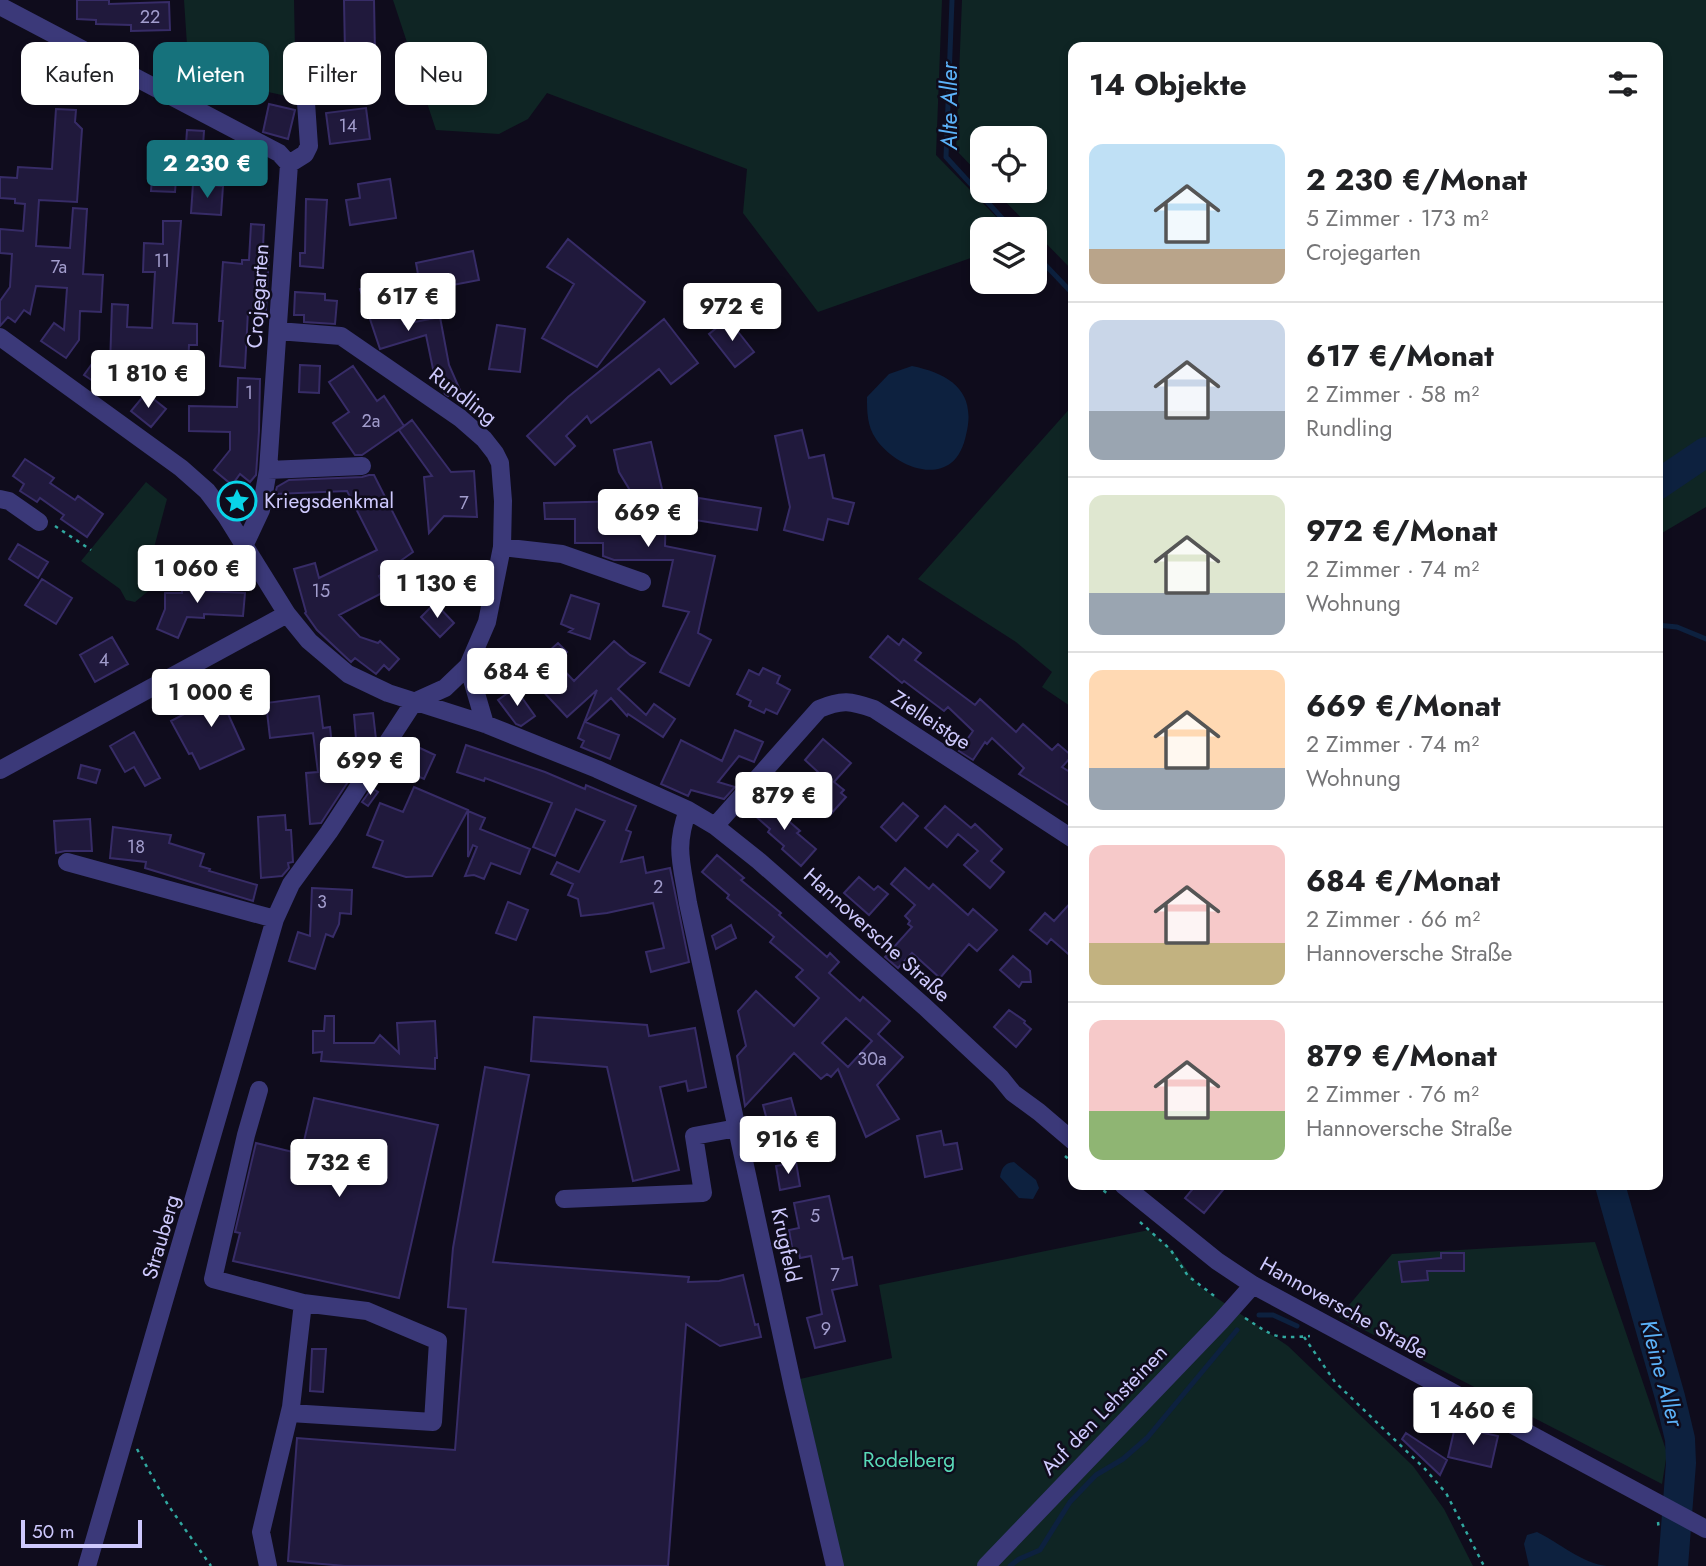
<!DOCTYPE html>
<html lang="de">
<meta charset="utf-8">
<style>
body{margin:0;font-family:Jost,sans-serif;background:#f2f2f2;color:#202124;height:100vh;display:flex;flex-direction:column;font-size:26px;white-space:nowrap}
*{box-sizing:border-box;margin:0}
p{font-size:23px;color:#757577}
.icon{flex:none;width:38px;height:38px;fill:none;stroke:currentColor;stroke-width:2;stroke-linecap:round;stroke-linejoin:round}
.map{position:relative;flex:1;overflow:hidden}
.side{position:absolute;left:1068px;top:42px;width:595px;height:1148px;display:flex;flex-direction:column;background:#fff;border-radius:14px;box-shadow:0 4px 10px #0003}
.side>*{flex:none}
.banner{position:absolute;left:21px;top:42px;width:665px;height:63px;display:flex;gap:14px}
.tools{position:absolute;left:970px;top:126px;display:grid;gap:14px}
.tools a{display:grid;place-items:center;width:77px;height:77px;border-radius:14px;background:#fff;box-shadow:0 4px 10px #0003;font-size:35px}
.scale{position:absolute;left:21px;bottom:18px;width:121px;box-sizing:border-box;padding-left:7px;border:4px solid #cec9fd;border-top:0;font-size:19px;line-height:24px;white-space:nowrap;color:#cec9fd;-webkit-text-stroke:5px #0f0c1c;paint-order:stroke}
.price{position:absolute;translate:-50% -60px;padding:0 16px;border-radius:7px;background:#fff;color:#222;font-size:23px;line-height:46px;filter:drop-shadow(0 2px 4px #0008)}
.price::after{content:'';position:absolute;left:50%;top:42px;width:21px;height:16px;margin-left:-10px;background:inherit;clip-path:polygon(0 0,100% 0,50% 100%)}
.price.current{background:#16727c;color:#fff}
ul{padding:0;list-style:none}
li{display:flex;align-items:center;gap:21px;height:175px;padding:0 21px}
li+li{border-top:2px solid #e0e0e0}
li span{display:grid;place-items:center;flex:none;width:196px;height:140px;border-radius:14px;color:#555}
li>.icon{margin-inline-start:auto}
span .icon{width:84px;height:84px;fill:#fffc;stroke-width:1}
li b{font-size:30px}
h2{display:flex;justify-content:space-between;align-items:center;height:84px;padding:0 21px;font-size:30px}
.chip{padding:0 24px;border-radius:14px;background:#fff;box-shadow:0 4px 10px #0003;font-size:24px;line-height:63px}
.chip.current{background:#16727c;color:#fff}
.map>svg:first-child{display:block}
.green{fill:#0f2524}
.water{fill:#0d213f}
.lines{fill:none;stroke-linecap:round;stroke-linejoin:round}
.stream{stroke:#0d213f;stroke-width:5}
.river{stroke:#0d213f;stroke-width:30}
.building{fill:#20193c;stroke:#372c67;stroke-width:2;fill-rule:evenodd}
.path{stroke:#31a8a0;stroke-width:2.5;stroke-dasharray:3.5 5;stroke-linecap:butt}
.minor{stroke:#3b3979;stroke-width:18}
.labels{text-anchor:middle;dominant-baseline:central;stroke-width:5;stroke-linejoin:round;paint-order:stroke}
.number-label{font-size:18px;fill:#a29dcd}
.street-label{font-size:21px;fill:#cec9fd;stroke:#0f0c1c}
.poi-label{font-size:21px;fill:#cec9fd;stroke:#0f0c1c;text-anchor:start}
.park-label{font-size:21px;fill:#59d8b7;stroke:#0f0c1c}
.water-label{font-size:23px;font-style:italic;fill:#5bb1f8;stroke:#0f0c1c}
</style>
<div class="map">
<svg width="1706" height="1566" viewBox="0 0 1706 1566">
<rect width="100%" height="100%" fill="#0f0c1c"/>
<path class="green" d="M184 0H294L296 98 189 75Z
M393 0H942L936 155 1008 229H982V254L818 312 743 213 747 169 547 93 528 119 499 134 436 130Z
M962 0H1706V438L1657 471V47H1073V271L995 191H1034V138H982V177L956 150Z
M1073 405V708L1042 687 1052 672 1016 642 918 579Z
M1706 464V507L1657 536V497Z
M146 482 167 499 147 574V582L152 588 135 602 126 600 120 589 81 561Z
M1149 1230 1173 1251 1199 1286 1288 1346 1413 1466 1444 1509 1473 1566H843L800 1379 892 1358 879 1285Z
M1595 1242 1667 1453 1662 1484 1339 1317 1392 1254Z"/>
<path class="water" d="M912 366C951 374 977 392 966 435 964 445 959 457 951 463 927 481 890 460 876 439 867 426 867 411 867 397L889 374Z
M1014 1162 1036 1180 1039 1188 1033 1199 1019 1198 1000 1177C1002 1167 1005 1163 1014 1162Z
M1537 1532C1560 1543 1581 1563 1607 1566H1529L1524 1544 1527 1535Z"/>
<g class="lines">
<path class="stream" d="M952 0 946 157 1012 229
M1034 253 1073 294
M1657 625 1677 627 1706 639
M1259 1315H1273L1297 1326
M1010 1566 1019 1559 1040 1550 1070 1502 1096 1475 1123 1459 1147 1438 1237 1330"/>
<path class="river" d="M1657 485 1706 452
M1610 1185 1670 1397 1680 1439 1681 1463 1673 1566"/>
</g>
<path class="building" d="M77 0H109V4L169 2 170 30 131 31V25L96 24V20L77 19Z
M344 0H374L375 53H345Z
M181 46V64H169L168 47Z
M52 67 64 68 63 87 50 86Z
M269 104 295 110 288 139 263 132Z
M366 108 370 139 330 144 326 113Z
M56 109 76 110 75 122 82 129 77 202 39 200 36 246 70 248 73 208 87 209 83 274 103 275 101 312 80 311 79 340 66 358 41 341 54 323 64 330 67 288 36 286 30 314 24 310 15 322 8 317 0 326V301L10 287 12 254 0 253V229L23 231 25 204 15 203V199L0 198V177L17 178 18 167 52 169Z
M187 130 204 131 203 146 186 145Z
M153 165 177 166 175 192 151 191Z
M390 179 396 218 350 225 346 200 360 198 358 184Z
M193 184 223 186 221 215 191 213Z
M306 199 327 200 323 268 300 266V253H305Z
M163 221H181L173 323 197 324V345H189L188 367 173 366 172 387 141 386 125 375 111 393 84 375 97 357 110 366 112 304 128 305 127 327 152 328 155 272H143L144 243 163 244Z
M251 224 264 225 263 248H269L266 312 248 311 245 368 220 366 223 321H219L223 262 242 264V260H249Z
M568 239 645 302 597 367 542 338 574 284 547 267Z
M473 251 479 280 421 291 416 263Z
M373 284 376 292 391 287 404 324 440 317 449 365 460 390 448 396 445 394 433 369 426 335 380 349 360 289Z
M295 292 325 294V300L337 301 335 324 304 322V315H294Z
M664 319 698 363 671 384 659 369 591 423 587 416 566 436 575 446 555 465 527 436 568 397Z
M728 319 754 352 735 367 709 334Z
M497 325 525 329 520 372 489 369Z
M300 365 320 366 319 393 299 392Z
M353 366 377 401 384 396 404 426 362 455H355L333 423 349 412 329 382Z
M238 378 260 379 259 431 256 475 250 482 240 474 232 485 214 470 230 450V432L189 431V406L237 407Z
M146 393 166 409 151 427 131 411Z
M412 420 451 472 474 471 477 517 444 516 429 533 424 477 432 476 399 430Z
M802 430 809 458 824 455 833 498 854 503 848 524 828 519 823 540 784 530 790 507 775 436Z
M651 442 666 506 665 546 715 556 698 633 711 640 689 686 660 672 689 612 663 606 673 560H614L603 556V543H575V519H545L544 503 628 501 636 509 640 507 619 472 614 450Z
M25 459 54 478 50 483 75 500 78 496 103 514 87 537 61 519 64 515 40 498 37 502 20 491 24 484 13 476Z
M369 475H374L413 552 379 576 386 591 339 615 360 637 378 643 380 641 399 659 389 670 384 665 376 674 355 658 351 662 317 630 305 613 306 612 294 569 315 563 319 578 377 550 347 491 275 494 277 487 289 480 362 477Z
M699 498 761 508 757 530 695 520Z
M18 544 48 562 38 578 9 559Z
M458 563H479L478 582 450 581V571Z
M182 578 204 579V591L245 593 243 616 204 614V618L187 617 178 638 157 629 165 609V593H182Z
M42 579 72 598 56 624 25 605Z
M571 595 599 604 590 639 569 632 573 629 561 624Z
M435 603 454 623 440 637 421 617Z
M888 636 899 645 903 639 921 653 915 660 975 705 980 699 1016 732 1023 724 1052 750 1058 744 1072 756 1062 767 1073 774V808L1019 774 1024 768 992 738 987 744 985 742 973 760 959 751 973 731 948 707 944 711 904 681 902 683 870 657Z
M112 637 128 664 95 682 80 655Z
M614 641 630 655 645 663 618 689 646 715 654 704 675 719 663 737 628 714 627 716 611 698 585 722 619 735 610 759 581 747 584 741 578 738 597 690 567 717 525 672 558 643 567 652 556 662 574 681Z
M763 668 780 676 777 683 790 690 777 714 766 709 764 713 749 706 751 701 737 694 749 670 759 675Z
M245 682 246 703 224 705 244 749 200 769 192 753 189 754 171 721Z
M515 688 535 716 521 726 516 724 498 700Z
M319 696 323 728 330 727 335 773 356 739 354 715 373 713 376 739 321 823 310 824 306 773 318 772 313 733 270 738 266 703Z
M735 730 763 742 754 762 739 756 718 782 735 787 724 799 691 790 688 796 661 784 681 740 722 761Z
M134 732 160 778 145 786 134 767 125 772 110 746Z
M823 739 851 763 834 782 844 790 841 793 846 797 830 815 814 801 830 783 805 760Z
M409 743 435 755 424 779 397 767Z
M466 745 545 772 585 789 586 785 636 806 626 830 631 832 621 862 643 857 646 873 670 868 689 962 651 972 646 952 664 948 653 903 607 913 581 916 578 899 568 895 573 884 551 874 557 862 579 872 605 821 576 809 555 856 533 847 552 803 485 778 484 781 457 772Z
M81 765 100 770 96 783 78 778Z
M414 787 468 810 432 876 406 877 373 867 383 841 367 835 380 803 403 812Z
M372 788 378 792 368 806 362 802Z
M767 798 786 814 783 816 800 831 797 833 816 849 801 866 782 849 784 846 768 832 770 829 753 814Z
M903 803 918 816 896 841 881 827Z
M945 806 971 828 975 824 1002 849 991 861 1004 872 990 888 964 865 978 851 958 834 947 847 925 828Z
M468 811 485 818 480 829 530 849 520 874 491 863 484 879 474 875 465 876 477 847 473 845 468 857Z
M285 815 286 830H291L293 862 288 863 289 868 282 876 261 878 258 817Z
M90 819 92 851H65L56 853 54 821Z
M113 827 171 835 169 843 204 854 200 866 210 869 209 871 257 885 253 901 145 868 146 862 110 858Z
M717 855 744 878 741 880 781 913 779 915 827 957 830 953 839 962 829 973 860 1001 863 997 890 1021 878 1034 903 1057 877 1085 899 1119 866 1137 838 1069 831 1077 827 1074 821 1079 794 1053 745 1106 737 1056 746 1046 738 1011 756 991 794 1026 819 998 796 977 803 970 770 942 774 937 727 898 729 895 702 872ZM846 1018 872 1041 848 1067 822 1043Z
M905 868 929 889 933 884 968 915 973 909 997 930 977 951 969 944 940 978 912 953 898 968 885 957 912 927 908 924 910 921 905 916 915 905 891 884Z
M859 877 874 890 878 886 888 894 869 915 844 893Z
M312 888 352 890 351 914 340 913 339 924 333 937 326 934 315 969 289 961 298 932 310 936Z
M1073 900V958L1051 939 1047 944 1030 930 1045 913 1054 921Z
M508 902 528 910 516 940 496 933Z
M731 925 736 938 716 949 712 936Z
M1013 956 1030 971 1031 982H1022L1019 987 1000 970Z
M1009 1010 1025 1021 1024 1023 1031 1029 1016 1047 994 1027Z
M325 1016H334V1043H374L380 1035 399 1053 397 1023 435 1021 437 1058H435V1069L321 1061 322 1052 313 1053V1031H324Z
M534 1017 647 1025 649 1036 695 1028 706 1087 688 1091 686 1081 660 1087 679 1170 633 1181 607 1067 531 1061Z
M485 1067 529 1075 493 1262 689 1277 688 1282 719 1281 743 1275 755 1325 758 1324 761 1337 720 1346 686 1324 668 1566H345L288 1561 297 1438 455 1450 466 1309 448 1307 453 1248Z
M314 1098 438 1125 399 1298 233 1261 240 1233 235 1232 256 1143 301 1154Z
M791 1098 799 1127 771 1135 763 1105Z
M941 1131 944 1145 957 1143 962 1169 925 1177 917 1136Z
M796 1162 800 1186 780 1190 776 1166Z
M1196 1185H1227L1204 1213 1185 1198Z
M829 1196 843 1259 852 1257 857 1285 832 1290 845 1341 815 1348 807 1318 822 1314 811 1256 800 1258 799 1252 793 1253 789 1230 799 1228 794 1203Z
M1441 1253H1464V1271H1427L1428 1280 1402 1282 1399 1262 1441 1258Z
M312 1349H326L323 1392 310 1391Z
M1455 1427 1498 1436 1491 1467 1448 1457Z
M1406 1433 1447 1460 1440 1475 1402 1439Z"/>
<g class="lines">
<path class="path" d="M55 526 91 550
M1065 1156 1073 1163
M1097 1185 1109 1195
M1140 1222 1170 1249 1188 1276 1217 1298
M1245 1318C1275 1337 1273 1339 1310 1336
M1304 1337 1335 1382 1425 1469 1446 1493 1484 1566
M137 1449 168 1505 211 1566
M1658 1522 1659 1530"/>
<path class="minor" d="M0 6 279 153 289 164 268 470 261 510 244 546
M289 164 305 154 309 146 305 88 308 72
M0 337 181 468 207 491 226 516 287 614 309 641 348 674 388 693 485 724 597 769 688 810 715 826 759 861 925 1007 1000 1077 1013 1093 1039 1112 1073 1141
M268 470 362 466
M0 499 9 501 39 522
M502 547 562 554 642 582
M468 666 485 724
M0 770 287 614
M688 810C674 848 682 864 688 903L793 1387 835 1566
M715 826 819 709C842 699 851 701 874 709L1073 839
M67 862 275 919
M259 1090 246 1135 213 1279 303 1303 291 1407 261 1532 268 1566
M1123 1185 1217 1261 1253 1285 1706 1529
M564 1199 703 1193 694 1136 737 1128
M290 1413 433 1422 438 1341 367 1311 303 1303
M87 1566 275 919 291 884 329 832 414 702 445 688 468 666 487 622 502 547 503 501 500 463 495 453 484 439 460 418 341 336 278 331
M986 1566 1221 1321 1253 1285"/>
</g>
<defs>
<symbol id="sight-ring" viewBox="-11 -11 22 22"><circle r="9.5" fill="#0f0c1c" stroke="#09d4e8" stroke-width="1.5"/><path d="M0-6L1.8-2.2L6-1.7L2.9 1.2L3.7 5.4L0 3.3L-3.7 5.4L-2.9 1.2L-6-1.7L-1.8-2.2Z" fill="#09d4e8"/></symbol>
</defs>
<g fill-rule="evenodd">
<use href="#sight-ring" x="215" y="479" width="44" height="44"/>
</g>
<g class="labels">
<g class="number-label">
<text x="150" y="17">22</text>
<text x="348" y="126">14</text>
<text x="162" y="261">11</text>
<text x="59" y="267">7a</text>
<text x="249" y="393">1</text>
<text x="371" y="421">2a</text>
<text x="464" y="503">7</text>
<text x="321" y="591">15</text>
<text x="104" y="660">4</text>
<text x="136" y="847">18</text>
<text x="658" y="887">2</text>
<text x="322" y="902">3</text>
<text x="872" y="1059">30a</text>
<text x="815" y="1216">5</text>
<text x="835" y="1275">7</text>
<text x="826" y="1329">9</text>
</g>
<g class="street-label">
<text transform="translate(258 296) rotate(-86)">Crojegarten</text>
<text transform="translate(463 396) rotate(38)">Rundling</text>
<text transform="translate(931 720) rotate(33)">Zielleistge</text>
<text transform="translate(877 935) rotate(42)">Hannoversche Straße</text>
<text transform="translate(161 1237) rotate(-74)">Strauberg</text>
<text transform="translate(786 1245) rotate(78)">Krugfeld</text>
<text transform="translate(1344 1308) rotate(29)">Hannoversche Straße</text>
<text transform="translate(1104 1410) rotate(-46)">Auf den Lehsteinen</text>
</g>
<g class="poi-label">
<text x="264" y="501">Kriegsdenkmal</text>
</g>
<g class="park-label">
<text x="909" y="1460">Rodelberg</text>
</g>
<g class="water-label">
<text transform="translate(949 106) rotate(-90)">Alte Aller</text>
<text transform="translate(1662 1373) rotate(75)">Kleine Aller</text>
</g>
</g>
</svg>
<div class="tools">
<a><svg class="icon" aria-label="locate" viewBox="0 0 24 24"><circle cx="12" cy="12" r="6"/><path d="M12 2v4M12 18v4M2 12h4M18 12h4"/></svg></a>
<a><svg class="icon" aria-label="layers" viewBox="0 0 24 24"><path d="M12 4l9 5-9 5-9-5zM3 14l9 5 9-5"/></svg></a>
</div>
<div class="scale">50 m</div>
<b class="price current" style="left:207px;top:200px">2 230 €</b>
<b class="price" style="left:408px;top:333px">617 €</b>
<b class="price" style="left:732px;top:343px">972 €</b>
<b class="price" style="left:148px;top:410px">1 810 €</b>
<b class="price" style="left:648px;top:549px">669 €</b>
<b class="price" style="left:197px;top:605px">1 060 €</b>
<b class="price" style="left:437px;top:620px">1 130 €</b>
<b class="price" style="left:517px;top:708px">684 €</b>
<b class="price" style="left:211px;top:729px">1 000 €</b>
<b class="price" style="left:370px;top:797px">699 €</b>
<b class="price" style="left:784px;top:832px">879 €</b>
<b class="price" style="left:788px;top:1176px">916 €</b>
<b class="price" style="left:339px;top:1199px">732 €</b>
<b class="price" style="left:1473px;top:1447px">1 460 €</b>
<div class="banner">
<a class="chip">Kaufen</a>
<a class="chip current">Mieten</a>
<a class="chip">Filter</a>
<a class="chip">Neu</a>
</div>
<section class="side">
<h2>14 Objekte<svg class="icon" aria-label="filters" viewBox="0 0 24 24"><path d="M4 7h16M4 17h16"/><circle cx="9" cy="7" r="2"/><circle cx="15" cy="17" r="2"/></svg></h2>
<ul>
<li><span style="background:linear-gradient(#bfe0f5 75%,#b9a48a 0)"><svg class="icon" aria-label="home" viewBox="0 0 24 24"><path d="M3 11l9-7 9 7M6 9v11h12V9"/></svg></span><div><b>2 230 €/Monat</b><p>5 Zimmer · 173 m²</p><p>Crojegarten</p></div></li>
<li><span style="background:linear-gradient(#c9d6e8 65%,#9aa5b1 0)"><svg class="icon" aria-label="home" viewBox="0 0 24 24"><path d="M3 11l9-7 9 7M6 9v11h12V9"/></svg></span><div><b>617 €/Monat</b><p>2 Zimmer · 58 m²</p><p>Rundling</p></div></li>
<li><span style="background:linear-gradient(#dfe7d0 70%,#9aa5b1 0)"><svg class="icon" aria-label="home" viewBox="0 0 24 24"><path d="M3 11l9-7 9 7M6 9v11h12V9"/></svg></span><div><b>972 €/Monat</b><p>2 Zimmer · 74 m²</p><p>Wohnung</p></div></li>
<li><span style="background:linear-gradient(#ffd9b3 70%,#9aa5b1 0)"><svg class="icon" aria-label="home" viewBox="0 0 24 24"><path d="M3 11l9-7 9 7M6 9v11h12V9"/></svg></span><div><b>669 €/Monat</b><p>2 Zimmer · 74 m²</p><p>Wohnung</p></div></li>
<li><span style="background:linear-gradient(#f6c9c9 70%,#c2b280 0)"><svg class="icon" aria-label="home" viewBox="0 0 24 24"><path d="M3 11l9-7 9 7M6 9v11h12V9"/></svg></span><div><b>684 €/Monat</b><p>2 Zimmer · 66 m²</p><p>Hannoversche Straße</p></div></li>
<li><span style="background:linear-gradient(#f6c9c9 65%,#8fb573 0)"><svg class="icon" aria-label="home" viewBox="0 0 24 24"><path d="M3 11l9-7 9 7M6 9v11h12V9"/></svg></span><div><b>879 €/Monat</b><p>2 Zimmer · 76 m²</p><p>Hannoversche Straße</p></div></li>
</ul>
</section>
</div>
